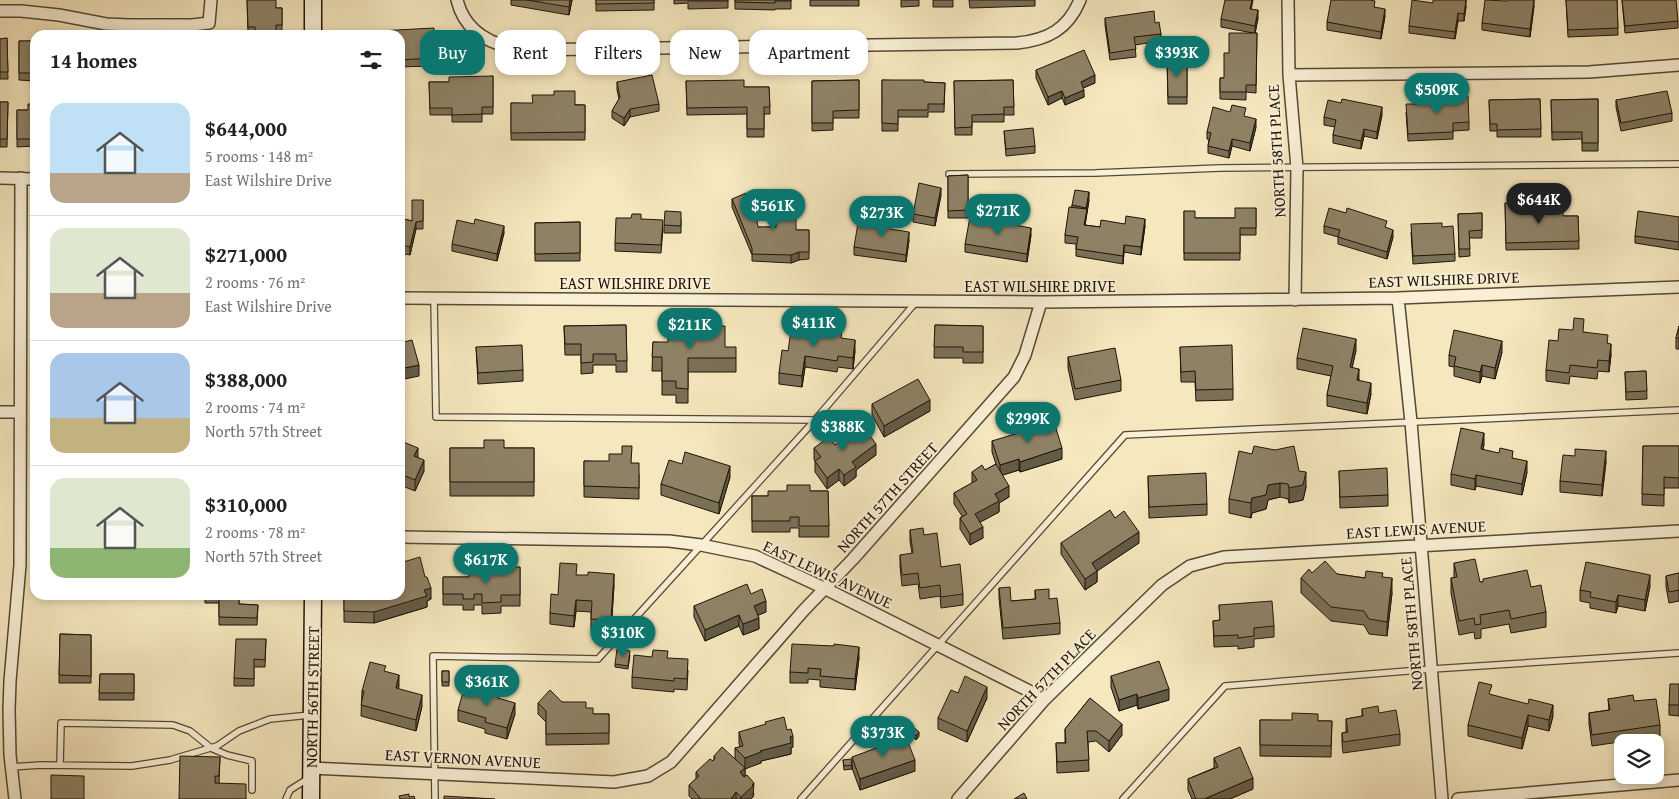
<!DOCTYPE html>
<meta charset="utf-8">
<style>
body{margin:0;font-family:"Gentium Book Plus",serif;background:#f2f2f2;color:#202124;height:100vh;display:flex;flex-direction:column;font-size:19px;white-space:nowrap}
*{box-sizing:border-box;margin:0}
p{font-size:16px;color:#757577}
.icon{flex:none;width:28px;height:28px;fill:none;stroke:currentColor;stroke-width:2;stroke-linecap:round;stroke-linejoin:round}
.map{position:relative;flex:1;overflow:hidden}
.sheet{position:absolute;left:30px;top:30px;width:375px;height:570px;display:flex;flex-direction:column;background:#fff;border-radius:15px;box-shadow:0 2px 8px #0003}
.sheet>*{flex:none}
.hud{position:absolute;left:420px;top:30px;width:475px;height:45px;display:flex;gap:10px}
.tools{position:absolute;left:1614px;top:734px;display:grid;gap:10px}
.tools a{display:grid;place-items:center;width:50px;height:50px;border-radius:10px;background:#fff;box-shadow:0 2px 8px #0003;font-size:25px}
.price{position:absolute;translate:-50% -42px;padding:0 11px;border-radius:18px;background:#0f766e;color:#fff;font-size:16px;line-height:32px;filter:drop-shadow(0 1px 2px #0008)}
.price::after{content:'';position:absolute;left:50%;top:30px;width:15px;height:11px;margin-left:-8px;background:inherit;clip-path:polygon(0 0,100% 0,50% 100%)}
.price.current{background:#222;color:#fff}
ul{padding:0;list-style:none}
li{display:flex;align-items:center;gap:15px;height:125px;padding:0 20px}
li+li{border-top:1px solid #e0e0e0}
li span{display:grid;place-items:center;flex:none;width:140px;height:100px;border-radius:15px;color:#555}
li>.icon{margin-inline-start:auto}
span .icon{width:60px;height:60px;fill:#fffc;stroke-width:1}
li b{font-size:21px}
h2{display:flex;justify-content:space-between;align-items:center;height:60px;padding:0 20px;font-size:21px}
.tag{padding:0 18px;border-radius:15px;background:#fff;box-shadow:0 2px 8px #0003;font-size:18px;line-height:45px}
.tag.current{background:#0f766e;color:#fff}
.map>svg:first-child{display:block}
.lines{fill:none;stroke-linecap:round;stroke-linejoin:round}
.lane-casing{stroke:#544934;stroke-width:8}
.street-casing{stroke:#544934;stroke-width:14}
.secondary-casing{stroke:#1f1406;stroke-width:19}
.lane{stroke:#f8efd5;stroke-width:5.5}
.street{stroke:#f8efd5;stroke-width:11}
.secondary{stroke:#f8efd5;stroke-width:16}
.wall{fill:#7a7058;stroke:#1f1406}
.shaded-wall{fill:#635b47;stroke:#1f1406}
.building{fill:#8e8266;stroke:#1f1406}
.labels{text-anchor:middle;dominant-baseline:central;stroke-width:4;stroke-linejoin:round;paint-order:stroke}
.street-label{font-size:16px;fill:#1f1406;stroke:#f8efd5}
</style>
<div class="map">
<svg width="1679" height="799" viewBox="0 0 1679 799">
<rect width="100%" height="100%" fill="#f5e7be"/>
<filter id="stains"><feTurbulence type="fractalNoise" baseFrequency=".004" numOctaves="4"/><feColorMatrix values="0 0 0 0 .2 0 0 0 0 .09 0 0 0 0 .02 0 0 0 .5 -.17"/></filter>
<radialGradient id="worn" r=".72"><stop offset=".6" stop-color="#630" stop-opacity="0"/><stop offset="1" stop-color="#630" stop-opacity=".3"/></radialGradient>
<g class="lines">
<defs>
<path id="lane" d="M949 174 1095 173 1220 168 1679 164
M434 298 436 417 815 420
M60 765 61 723 173 725 190 731 211 748 227 755 252 761V790
M11 767 41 765 132 766 170 760 217 746 239 731 270 719 310 715
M286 799 290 790 309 778
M435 799 433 656 598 659 815 420 916 302
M801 799 1125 435 1679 410
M1123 799 1225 686 1432 669 1679 653"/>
<path id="street" d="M457 0C465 33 493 46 524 50L1017 43C1048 40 1068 29 1080 0
M1288 0 1289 75 1297 168 1295 300
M0 11H21L59 15 106 24 129 25H192L209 23 211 0
M1289 75 1589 72 1679 65
M0 178 35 179
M400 298 1041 302 1398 298 1679 287
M1398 298 1411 422 1442 799
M0 412H19
M400 537 669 541 701 545 755 556 824 588 1045 699
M311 768 614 782 648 776 671 762 804 610 853 559 1014 377 1025 355 1041 302
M15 799 10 755 9 710 10 681 20 565 21 178
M958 799 1045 699 1162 585 1190 566 1224 557 1679 531
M1458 799 1679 780"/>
<path id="secondary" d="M313 0V35
M311 799 313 595"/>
</defs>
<use href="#lane" class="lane-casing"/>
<use href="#street" class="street-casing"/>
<use href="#secondary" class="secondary-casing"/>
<use href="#lane" class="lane"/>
<use href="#street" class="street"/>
<use href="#secondary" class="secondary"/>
</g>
<path class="wall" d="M247 0 276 8H282V32L248 34Z
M511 0H572L569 15 511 5Z
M596 0H654V10L596 11Z
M674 0H728V8L688 9V3L674 4Z
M735 0H791V9H775V10L735 9Z
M810 0H859V6H810Z
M901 0H919V6L901 7Z
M933 0H953V7H933Z
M969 0H1035V6L970 8Z
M1566 0H1617L1618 35 1568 37Z
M1622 0 1678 21V28L1625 33Z
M1534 6 1530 37 1482 30V23Z
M1375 7 1385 16 1381 39 1327 30V22Z
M1466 7 1464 21H1458L1455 39 1409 33V26Z
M1251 9 1258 18 1255 33H1257L1256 93 1246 92V100L1220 99V78H1224L1253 33 1221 27V19Z
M1105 18 1155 23 1161 34V41L1135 45 1136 57 1110 60 1105 25Z
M400 35 435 45V53H430L431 66 400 67Z
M7 38 8 79H0V39Z
M19 41H35V81L19 80Z
M1167 59H1187V104H1168Z
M1036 70 1095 83 1083 88 1084 97 1065 105 1062 98 1048 105 1036 78Z
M493 76V114H482V122H452V115H430L429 82H449Z
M859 80V118H833V130L812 131V81Z
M882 80 945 83 944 112H928V117H898V131H882Z
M1013 80 1014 115H1004V122H972V135H955L954 81Z
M686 81 744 87H769L770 114H764V137H747V114L687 115Z
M617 82 659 104V111L630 117 624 126 612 118V111L619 99 617 90Z
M1540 99 1541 137H1497V131H1490L1489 100Z
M1598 99V151H1582V139L1552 140 1551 100Z
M1616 100 1672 113V121L1621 131 1616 107Z
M0 102H8L7 147H0Z
M511 103 585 105V140H511Z
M35 104V146L17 147V110H28Z
M1406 112 1469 122V130L1453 131V139L1408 141Z
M1382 115 1377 139 1364 136 1361 149 1333 143V135L1335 127 1324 125V117Z
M1245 117 1256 127 1250 151 1232 146 1229 158 1208 153V146L1209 140 1207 139V132Z
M1004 131 1035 146V153L1006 156Z
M968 175V218H948V176Z
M941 195 935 226 913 222V214Z
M732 199 758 227H776L796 230H809V259L799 260 791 263 752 261V255L732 207Z
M423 200V229H416L410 255 400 253V218L412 221Z
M1089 200 1085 225 1100 227 1145 226 1141 255 1124 252 1123 264 1076 256V244L1065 243V235L1072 205Z
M1505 203 1522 210 1563 216H1578L1579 249 1506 250Z
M1256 208V235H1240V260H1184V211L1195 218H1235Z
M1482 213V238H1469L1470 256 1459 257 1458 214Z
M1679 217V250L1635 243V236Z
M641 219 663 228 661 253 615 251V243Z
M681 219V233H664V225Z
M580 222V261H535V223Z
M474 224 504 233 497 261 452 251V244Z
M1324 226 1387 228 1393 237 1387 259 1338 244V237L1324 233Z
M1442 227 1455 254V261L1413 264 1411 232Z
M1031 235 1027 262 965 252V244Z
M909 240 906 262 854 255V247Z
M626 325 627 372H616V365H593V373L581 374V355H565L564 326Z
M935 325 983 326V363H963V358H934Z
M1679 326V349H1676V338Z
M1584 332 1608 343 1611 355 1609 372 1598 371 1597 379 1570 376 1569 384 1546 381V370Z
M842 338 855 351 853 369 838 367 837 372 805 367 802 387 779 384V373L788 351Z
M653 342 725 347 736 358V372H688V403H676V395H662V371H652Z
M476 347 523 370V381L478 384Z
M1180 347 1233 389V400L1196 401 1195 382H1181Z
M1356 350 1352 367 1359 380 1371 394 1367 414 1327 406V395L1331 376 1297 369V358Z
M1502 352 1495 379 1482 376 1480 383 1454 376V367L1449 366V355Z
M1068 357 1121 380V391L1075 400 1068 368Z
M1646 371 1647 399 1626 400 1625 372Z
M872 404 930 411 884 437 872 415Z
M992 441 1062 459 1020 472 1019 470 1002 475 1009 497 999 503V512L980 522 983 538 970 545 960 529V518L962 516 954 504V493L972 483V472L985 470 996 464 992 452Z
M400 443 418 457 424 471 415 491 400 485Z
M1484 444 1483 450 1513 458 1527 472 1522 495 1476 486 1475 490 1451 485V474Z
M835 445 876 455 856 470V477L844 486 839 480 827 489 815 472V461L814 459V448Z
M1643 446H1679V488H1664V506L1642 505Z
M450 448H534V496H450Z
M1275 450 1299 471 1306 487 1303 500 1289 503 1288 499 1280 497 1268 500 1266 509 1252 513 1251 518 1229 513V499L1252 454Z
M1575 456 1606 462 1602 496 1560 492V481Z
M584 461 632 463 639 474V499L584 497Z
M1339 471 1388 495V506L1340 508Z
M1148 476 1207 504V515L1149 518Z
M730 477 719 514 661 495V484Z
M810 491H828L829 537H799V528H790V532H752V496H768Z
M1115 518 1139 543 1097 571V582L1085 590 1061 554V543Z
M910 530 924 535 941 567 963 594V605L941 608 940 596 920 599 918 584 902 586 900 566V555L912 554 910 541Z
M1454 563 1480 582 1531 587 1546 612V627L1511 633 1509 624 1481 629V638L1475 639 1474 632 1459 635 1451 593V578H1454Z
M520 567V606H501V613L482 614V605H474V610H463V605H443V577H469L495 571Z
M1312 573 1337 574 1365 578 1383 577 1392 593 1387 636 1369 634 1364 625 1331 621 1301 593V578Z
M1679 573V601L1669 603 1666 587V576Z
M577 575 614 585 611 631 591 630V612L576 611 574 627 550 624V613L558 595Z
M425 577 431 599 427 601V607L374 623 344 622V595Z
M1650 586 1645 611 1618 606 1616 613 1590 608V603L1580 601V590Z
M999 588 1011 601 1035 599V590L1049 599 1060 623V634L1003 639 999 598Z
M751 594 766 612 758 615 759 629 743 635 739 626 705 641 694 617V606Z
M205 595H239V604L258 605 257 625H219V603H205Z
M1219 605 1274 626V637L1254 639V647L1238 649V646L1214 647 1213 621 1220 620Z
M60 634 91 635V683H59Z
M266 639 265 667H254V686H234V678Z
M630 655 628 669 615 667V664Z
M668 658 688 670 687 690 674 689V692L632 688V677Z
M859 658 855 690 820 687V680L808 679V683H790V672Z
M442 671H449V686H442Z
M386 672 399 686 398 689 422 706 416 731 361 716 362 691Z
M100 674H134V700H99Z
M1111 676 1169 700 1138 709 1137 705 1119 711 1111 687Z
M1679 684V716L1669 715V705Z
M958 693 987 698 967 742 938 729V718Z
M1492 695 1553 716 1549 731 1528 726 1522 749 1468 736V725Z
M499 698 515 714 507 739 485 733V729L458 721V710Z
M1090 698 1122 735 1109 752 1096 741 1088 742 1089 771 1057 773 1056 743H1065V729Z
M1608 699 1634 701 1660 725V736L1592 746 1589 724V713L1609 710Z
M562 702 586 708 593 714H609V744L546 745V722L538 714V703Z
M1362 709 1379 713 1400 734V745L1343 753 1342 744V733L1346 732V719L1362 716Z
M1260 720 1332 721 1331 757 1260 756Z
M906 728 919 736 916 740 906 731Z
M739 732 793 747 791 748V754L761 761V763L745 768V777L754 794 753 797 751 799H692L689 796V785L696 779V772L713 761 714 759V756L735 759V748L740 747 739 743Z
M220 757 219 784 179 799Z
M852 757 915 771 860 790 852 768Z
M1214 758 1253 789 1230 799H1192L1188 790V779L1214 768Z
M843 760 852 765V769L844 770Z"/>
<path class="shaded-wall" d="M570 0H572L569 15V7Z
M1252 0H1253L1250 16V9Z
M1466 0V7L1464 21V14Z
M1534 0V6L1530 37V29Z
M1385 9V16L1381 39V32Z
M1258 10V18L1255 34V26Z
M1458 13V21L1455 39V32Z
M1095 75V83L1081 89V82Z
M1084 90V97L1065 105V98Z
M1062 91V98L1048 105V97Z
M1382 107V115L1377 139V132Z
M630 109V117L624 126V118Z
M1256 119V127L1250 151V143Z
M1364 129V136L1361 149V141Z
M1232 139V146L1229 158V151Z
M941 188V195L935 226V218Z
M1089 192V200L1084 232V225Z
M1145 219V226L1141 255V247Z
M416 222V229L410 255V247Z
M504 226V233L497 261V254Z
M1031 228V235L1027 262V254Z
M1393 230V237L1387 259V252Z
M909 232V240L906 262V255Z
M1124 245V252L1123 264V256Z
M799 252V260L791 263V255Z
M1356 339V350L1350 378V367Z
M855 340V351L853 369V358Z
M1502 341V352L1495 379V368Z
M1611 344V355L1609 372V361Z
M805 356V367L802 387V376Z
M419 365V376L400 380V369Z
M1482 365V376L1480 383V372Z
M1359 369V380H1357Z
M1371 383V394L1367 414V403Z
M930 400V411L884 437V426Z
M1484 433V444L1481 460V449Z
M876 444V455L856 470V477L844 486V475L852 462Z
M418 448V459L414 456Z
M1062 448V459L1020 472V462Z
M1606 451V462L1602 496V485Z
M1019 459V470L1000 476V465Z
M424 460V471L415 491V480Z
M1527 461V472L1522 495V484Z
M730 466V477L719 514V503Z
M839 469V480L827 489V478Z
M1306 472V487L1303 500 1289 503V488Z
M1476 475V486L1475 490V479Z
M1280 483V497L1268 500 1266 509 1252 513 1251 518V503L1252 498 1268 485Z
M1009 486V497L999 503V512L975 525V514L995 494Z
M983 527V538L970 545V534Z
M1139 532V543L1097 571V582L1085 590V579L1092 563Z
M614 574V585L611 631V620Z
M1650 575V586L1645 611V600Z
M1392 578V593L1387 636V622Z
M431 588V599L427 601V607L374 623V612L424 590Z
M1618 595V606L1616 613V602Z
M576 600V611L574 627V616Z
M766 601V612L754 617V606Z
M739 615V626L705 641V630Z
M759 618V629L743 635V624Z
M859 647V658L855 690V679Z
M399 675V686L396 699V688Z
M987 687V698L967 742V731Z
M1169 689V700L1138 709V698Z
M1137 694V705L1119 711V700Z
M422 695V706L416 731V720Z
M515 703V714L507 739V728Z
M1553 705V716L1549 731V720Z
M1528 715V726L1522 749V738Z
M1122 724V735L1109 752V741Z
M919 732V736L916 740V736Z
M793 736V747L791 748V754L761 761V763L745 769V758Z
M915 760V771L860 790V779Z
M745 768V778L740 772Z
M1253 778V789L1230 799H1204Z
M754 783 753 797 751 799H741V797Z
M736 792V799H731Z"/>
<path class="building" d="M247 0H276V8H282V25H276V35H256L255 27H248Z
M527 0H570L569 7Z
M596 0H654V3L596 4Z
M688 0H728V1H688Z
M735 0H791V1H775V3L735 2Z
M1225 0H1252L1250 9 1258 10 1255 26 1221 19Z
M1331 0H1370L1375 1 1374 7 1385 9 1381 32 1327 22Z
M1412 0 1433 3V0H1466L1464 14 1458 13 1455 32 1409 26Z
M1485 0 1507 1V0H1534L1530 29 1482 23Z
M1566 0H1617L1618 28 1568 30Z
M1622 0H1676L1678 21 1625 26Z
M1154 11 1155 23 1159 22 1161 34 1134 37 1136 49 1110 53 1105 18Z
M434 28 435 45 430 46 431 58 400 60V35H378V31Z
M1229 33H1257L1256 85H1246V92H1220V78H1224V53H1229Z
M7 38 8 72H0V39Z
M19 41H35V73H19Z
M1084 50 1095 75 1081 82 1084 90 1065 98 1062 91 1048 97 1036 70Z
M1167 59H1187V97H1168Z
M652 75 659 104 630 109 624 118 612 111 620 97 617 82Z
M493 76V107H482V114L452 115V108H430L429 82H449V77Z
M744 80V87H769L770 107H764V129H747V107L687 108 686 81Z
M859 80V110L833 111V123H812V81Z
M882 80H924V82L945 83 944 104H928V110H898V124L882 123Z
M1013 80 1014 107H1004V114L972 115V127L955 128 954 81Z
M554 91H575V105H585V132L511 133V103H533L532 95H554Z
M1667 91 1672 113 1621 123 1616 100Z
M1468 96 1469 122 1453 123V132L1408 134 1406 104H1420L1419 98Z
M1342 99 1382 107 1377 132 1364 129 1361 141 1333 135 1336 120 1324 117 1328 100 1341 103Z
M1540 99 1541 129 1497 130V124H1490L1489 100Z
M1598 99V143H1582V132H1552L1551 100Z
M0 102H8L7 139H0Z
M28 104H35V139H17V110H28Z
M1232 105 1246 108 1244 116 1256 119 1250 143 1232 139 1229 151 1208 146 1211 133 1207 132 1213 107 1230 112Z
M1033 128 1035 146 1006 149 1004 131Z
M968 175V210L948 211V176Z
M919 183 941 188 935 218 913 214Z
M1075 190 1089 192 1086 208 1072 205Z
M746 193 757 221 758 227H776V216H782V203H796V230H809V252H799L791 255 752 254V248L732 199Z
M412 200H423V221L416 222 410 247 400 245V218L412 221Z
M1522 202V210L1563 209V216H1578L1579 241 1506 243 1505 203Z
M1069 207 1087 209 1084 225 1100 227 1101 220 1125 224 1126 216 1145 219 1141 247 1124 245 1123 256 1076 249 1078 237 1065 235Z
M1235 208H1256V228H1240V253H1184V211H1195V218H1235Z
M1329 208 1346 213 1347 208 1387 221 1385 227 1393 230 1387 252 1338 237 1340 230 1324 226Z
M665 211 681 212V226L664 225Z
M1638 211 1679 217V242L1635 236Z
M1482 213V230L1469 231 1470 249H1459L1458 214Z
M632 214H641V219L663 220 661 245 615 243 616 218H631Z
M970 217 1031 228 1027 254 965 244Z
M475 219 504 226 497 254 452 244 457 220 474 224Z
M877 221 891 223 890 229 909 232 906 255 854 247 858 223 876 226Z
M580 222V253L535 254V223Z
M1442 223V227L1453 226 1455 254 1413 256 1411 224Z
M1574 318 1584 319 1583 332 1608 335 1607 343 1611 344 1609 361 1598 360 1597 368 1570 365 1569 373 1546 370 1549 340 1558 341 1559 329 1573 330Z
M792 324 842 331 841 338 855 340 853 358 838 356 837 361 805 356 802 376 779 373 782 350 788 351Z
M626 325 627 361H616V354H593V362L581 363V344H565L564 326Z
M935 325 983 326V352H963V347H934Z
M668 326H725V347H736V358H688V389L676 388V381H662V357H652L653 342H668Z
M1679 326V338H1676Z
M1303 328 1356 339 1350 367 1359 369 1357 380 1371 383 1367 403 1327 395 1333 366 1297 358Z
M1454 330 1502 341 1495 368 1482 365 1480 372 1454 366 1456 357 1449 355Z
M412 340 419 365 400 369V343Z
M522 345 523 370 478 373 476 347Z
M1232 345 1233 389 1196 390 1195 371 1181 372 1180 347Z
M1115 348 1121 380 1075 389 1068 357Z
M1646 371 1647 391 1626 392 1625 372Z
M918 379 930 400 884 426 872 404Z
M1054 422 1062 448 1020 462 1019 459 1000 465 992 441Z
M862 425 876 444 852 462 856 467 844 475 839 469 827 478 815 461 821 457 814 448 829 437 835 445Z
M1461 428 1484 433 1481 449 1499 453 1500 448 1513 451 1512 458 1527 461 1522 484 1476 475 1475 479 1451 474Z
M484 440H504V448H534V482H450V448H484Z
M401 441 418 448 414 456 424 460 415 480 400 474V443Z
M622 446H632L631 463H639V488L584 486V461H609V454H622Z
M1254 446 1275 450 1294 446 1299 471 1306 472 1303 485 1289 488 1288 484 1280 483 1268 485 1266 495 1252 498 1251 503 1229 499 1239 451 1252 454Z
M1643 446H1679V478L1664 477V495L1642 494Z
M1575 449 1606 451 1602 485 1560 481 1563 455 1575 456Z
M685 452 730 466 719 503 661 484 669 460 682 464Z
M996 464 1009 486 995 494 999 501 975 514 983 527 970 534 960 518 967 514 954 493 977 480 972 472 982 465 985 470Z
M1387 468 1388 495 1340 497 1339 471Z
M1206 473 1207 504 1149 507 1148 476Z
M787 485H810V491H828L829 526H799V517H790V521H752V496H768V491H787Z
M1110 510 1115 518 1124 511 1139 532 1092 563 1097 571 1085 579 1061 543Z
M923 528 924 535 937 533 941 567 960 564 963 594 941 597 940 585 920 588 918 573 902 575 900 555 913 553 910 530Z
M420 557 425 577H427L431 588 424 590 427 596 374 612 344 611V595H400V563Z
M1475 559 1480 582H1483V579L1527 570 1531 587 1541 585 1546 612 1511 619 1509 610 1480 615 1481 624 1475 625 1474 618 1459 621 1451 578 1457 577 1454 563Z
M1325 561 1337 574 1365 578 1366 571 1383 573 1382 577 1392 578 1387 622 1369 619 1364 611 1331 607 1301 578 1309 569 1312 573Z
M1586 562 1650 575 1645 600 1618 595 1616 602 1590 597 1591 592 1580 590Z
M560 563 577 564 576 575H588V572L614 574 611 620 591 619 592 601 576 600 574 616 550 613 551 594 558 595Z
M520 567V595H501V602L482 603V594H474V599H463V594H443V577H469V572L495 571V568Z
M1679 573V590L1669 592 1666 576Z
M747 584 751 594 762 589 766 601 754 606 759 618 743 624 739 615 705 630 694 606Z
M1010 587 1011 601 1036 599 1035 590 1049 589V599L1057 598 1060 623 1003 628 999 588Z
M205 595H239V604L258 605 257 618 219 617V596H205Z
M1272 601 1274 626 1254 628V636L1238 638V635L1214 636 1213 621 1220 620 1219 605Z
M60 634 91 635V676L59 675Z
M236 639H266L265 660 254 659V679L234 678Z
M792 644 834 646V644L859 647 855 679 820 676 821 669 808 668V673L790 672Z
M617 649 630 651 628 666 615 664Z
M653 650 668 651 667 658 688 659 687 679 674 678V681L632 677 634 655 652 657Z
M1159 661 1169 689 1138 698 1137 694 1119 700 1111 676Z
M370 662 386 666 384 671 399 675 396 688 422 695 416 720 361 705 364 691H362Z
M442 671H449V682H442Z
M100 674H134V693H99Z
M965 676 987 687 967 731 938 718 951 690 958 693Z
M1479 682 1492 685 1489 694 1528 704 1529 699 1553 705 1549 720 1528 715 1522 738 1468 725Z
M1670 684H1679V705H1669Z
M485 688 499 692 498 698 515 703 507 728 485 722 486 718 458 710 464 689 484 694Z
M550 690 562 702H586V708H593V714H609V733L546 734V711L538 703Z
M1633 695 1634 701 1656 699 1660 725 1592 735 1589 713 1610 710 1608 699Z
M1090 698 1122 724 1109 741 1096 731H1087L1089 760 1057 762 1056 743H1066L1065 729Z
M1378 706 1379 713 1396 710 1400 734 1343 742 1342 733 1348 732 1346 719 1363 716 1362 709Z
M1292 713 1318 714V721H1332L1331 746 1260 745V720H1292Z
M784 717 787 730 791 729 793 736 790 737 791 743 760 751 761 752 745 758 735 748 743 746 739 732 766 724 765 722Z
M910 724 919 732 916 736 906 728Z
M906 737 915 760 860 779 852 757Z
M722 747 745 768 740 772 744 777 747 775 754 783 752 785 753 786 741 797 736 792 731 799H701L689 785 699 776 696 772 710 759 713 761 715 758 714 756Z
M1240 747 1253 778 1204 799H1196L1188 779 1218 767 1214 758Z
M180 756 220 757 219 776H215V783L246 784V799H179Z
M851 759 852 765 844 766 843 760Z
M51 775 84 776V799H51Z
M1024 793 1027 799H1014Z
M409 794V797L414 796 415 799H400L399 796Z
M444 796 495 799H444Z"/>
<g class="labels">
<g class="street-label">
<text transform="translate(1276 151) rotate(-93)">NORTH 58TH PLACE</text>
<text transform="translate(1444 279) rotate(-2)">EAST WILSHIRE DRIVE</text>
<text x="635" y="283">EAST WILSHIRE DRIVE</text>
<text x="1040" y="286">EAST WILSHIRE DRIVE</text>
<text transform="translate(887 497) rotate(-48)">NORTH 57TH STREET</text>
<text transform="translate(1416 529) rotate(-3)">EAST LEWIS AVENUE</text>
<text transform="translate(828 574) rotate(25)">EAST LEWIS AVENUE</text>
<text transform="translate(1411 624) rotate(-95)">NORTH 58TH PLACE</text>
<text transform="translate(1046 679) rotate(-46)">NORTH 57TH PLACE</text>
<text transform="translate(312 697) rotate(-89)">NORTH 56TH STREET</text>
<text transform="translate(463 758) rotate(3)">EAST VERNON AVENUE</text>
</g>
</g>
<rect width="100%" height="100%" filter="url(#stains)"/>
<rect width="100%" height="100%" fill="url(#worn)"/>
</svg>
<div class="tools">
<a><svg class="icon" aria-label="layers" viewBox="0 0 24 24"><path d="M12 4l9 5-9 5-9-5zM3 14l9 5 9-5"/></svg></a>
</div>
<b class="price" style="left:1177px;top:78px">$393K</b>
<b class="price" style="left:1437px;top:115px">$509K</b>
<b class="price current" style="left:1539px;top:225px">$644K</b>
<b class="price" style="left:773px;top:231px">$561K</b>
<b class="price" style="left:998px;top:236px">$271K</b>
<b class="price" style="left:882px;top:238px">$273K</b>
<b class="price" style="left:814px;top:348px">$411K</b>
<b class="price" style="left:690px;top:350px">$211K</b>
<b class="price" style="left:1028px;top:444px">$299K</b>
<b class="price" style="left:843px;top:452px">$388K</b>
<b class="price" style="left:486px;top:585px">$617K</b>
<b class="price" style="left:623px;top:658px">$310K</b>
<b class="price" style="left:487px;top:707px">$361K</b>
<b class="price" style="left:883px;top:758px">$373K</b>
<div class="hud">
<a class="tag current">Buy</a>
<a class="tag">Rent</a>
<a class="tag">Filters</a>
<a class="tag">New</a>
<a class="tag">Apartment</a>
</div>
<section class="sheet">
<h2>14 homes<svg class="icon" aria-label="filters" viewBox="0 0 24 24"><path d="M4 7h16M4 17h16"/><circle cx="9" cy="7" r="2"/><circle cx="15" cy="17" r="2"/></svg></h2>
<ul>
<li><span style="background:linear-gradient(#bfe0f5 70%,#b9a48a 0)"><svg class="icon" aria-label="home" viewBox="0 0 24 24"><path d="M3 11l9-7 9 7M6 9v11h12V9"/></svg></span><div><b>$644,000</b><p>5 rooms · 148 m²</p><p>East Wilshire Drive</p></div></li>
<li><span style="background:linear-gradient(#dfe7d0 65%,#b9a48a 0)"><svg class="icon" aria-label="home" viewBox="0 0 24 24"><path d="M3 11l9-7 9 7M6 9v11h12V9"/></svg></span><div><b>$271,000</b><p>2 rooms · 76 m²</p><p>East Wilshire Drive</p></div></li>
<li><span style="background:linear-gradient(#a9c7e8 65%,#c2b280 0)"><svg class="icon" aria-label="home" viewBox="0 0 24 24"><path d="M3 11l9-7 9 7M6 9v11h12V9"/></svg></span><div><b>$388,000</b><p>2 rooms · 74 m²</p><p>North 57th Street</p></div></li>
<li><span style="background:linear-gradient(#dfe7d0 70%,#8fb573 0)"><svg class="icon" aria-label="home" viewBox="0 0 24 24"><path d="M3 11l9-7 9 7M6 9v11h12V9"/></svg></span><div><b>$310,000</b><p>2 rooms · 78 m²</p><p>North 57th Street</p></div></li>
</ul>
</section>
</div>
